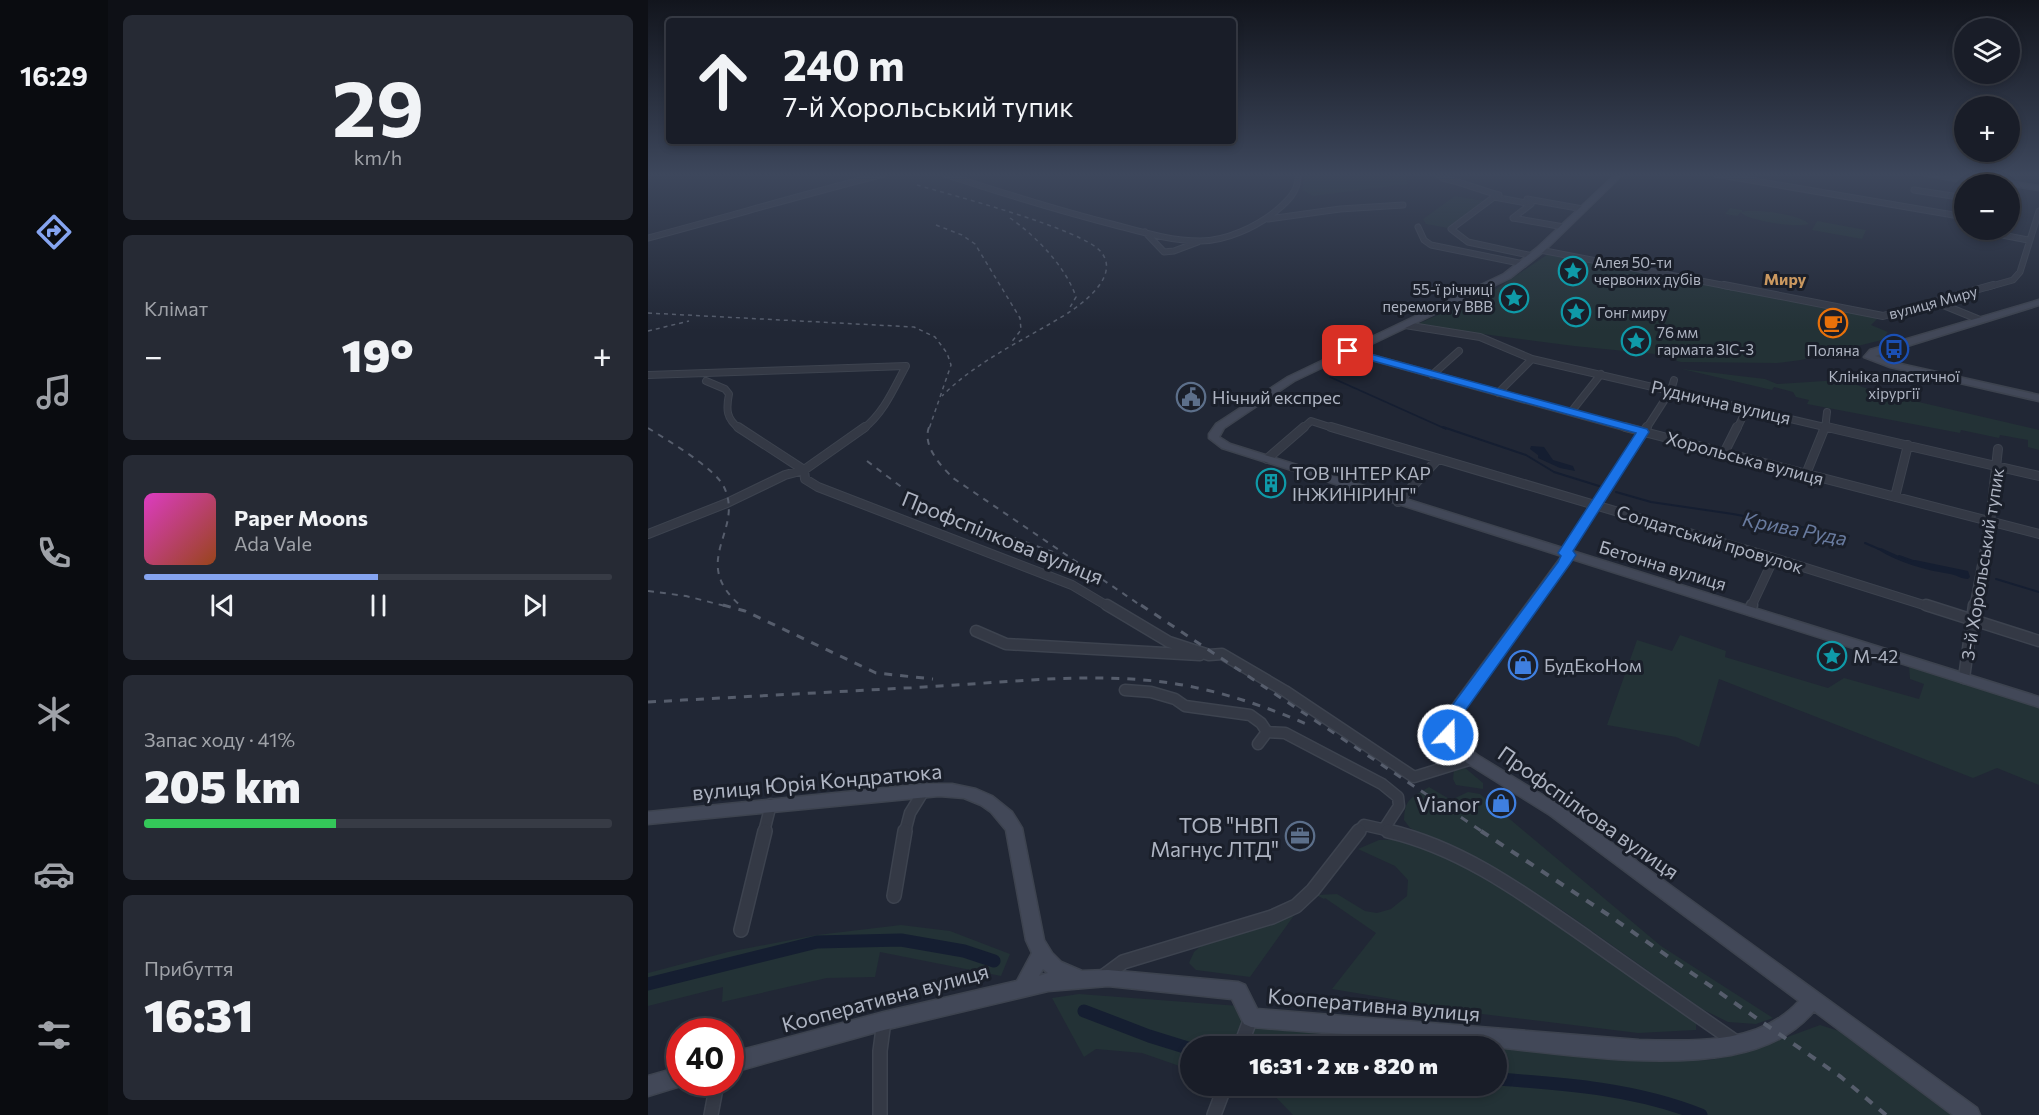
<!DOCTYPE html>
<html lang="uk">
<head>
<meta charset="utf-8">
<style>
	body { margin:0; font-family:Commissioner,sans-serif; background:#262a34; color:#f1f3f6; height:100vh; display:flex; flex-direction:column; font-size:22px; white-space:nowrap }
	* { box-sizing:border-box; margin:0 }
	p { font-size:20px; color:#9fa2a8 }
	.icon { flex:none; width:33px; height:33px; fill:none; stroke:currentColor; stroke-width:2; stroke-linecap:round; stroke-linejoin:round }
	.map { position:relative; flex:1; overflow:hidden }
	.side { display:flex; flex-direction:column; gap:15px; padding:15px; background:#0e1016; width:540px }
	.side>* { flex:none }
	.guide { position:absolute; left:18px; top:18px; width:570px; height:126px; border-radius:6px; box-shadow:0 3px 9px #0003,0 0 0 2px #373b45; background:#191d28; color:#f1f3f6; overflow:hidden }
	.fabs { position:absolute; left:1306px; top:18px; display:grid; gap:12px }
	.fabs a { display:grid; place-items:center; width:66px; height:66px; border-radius:50%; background:#191d28; box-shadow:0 3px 9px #0003,0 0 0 2px #373b45; font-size:30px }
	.speed { position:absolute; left:18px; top:1018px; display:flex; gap:12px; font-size:30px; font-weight:700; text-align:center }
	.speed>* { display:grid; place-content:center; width:78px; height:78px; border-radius:50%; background:#191d28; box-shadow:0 3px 9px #0003,0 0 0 2px #373b45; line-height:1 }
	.speed .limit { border:9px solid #d22; background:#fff; color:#111 }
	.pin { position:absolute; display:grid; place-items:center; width:51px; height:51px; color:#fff; margin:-26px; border-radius:12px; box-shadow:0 3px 9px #0006 }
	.me { position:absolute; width:66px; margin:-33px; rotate:21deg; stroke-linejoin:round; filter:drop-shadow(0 0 4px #0008) }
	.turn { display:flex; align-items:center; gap:21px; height:126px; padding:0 18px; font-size:27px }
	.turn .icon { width:78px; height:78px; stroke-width:2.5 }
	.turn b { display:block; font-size:42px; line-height:51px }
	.big { font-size:45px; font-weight:800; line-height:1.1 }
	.side .widget { flex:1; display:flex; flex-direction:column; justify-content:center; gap:9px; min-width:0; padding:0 21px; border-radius:9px; background:#262a34 }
	.side .dial { align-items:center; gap:0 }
	.dial b { font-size:78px; line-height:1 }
	.song { display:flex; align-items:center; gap:18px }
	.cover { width:72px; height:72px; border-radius:9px; background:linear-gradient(135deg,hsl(310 70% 55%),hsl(20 70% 35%)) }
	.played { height:6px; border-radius:3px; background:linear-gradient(90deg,#85a4f0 50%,#373b45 50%) }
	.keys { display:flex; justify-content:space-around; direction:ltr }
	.heat { display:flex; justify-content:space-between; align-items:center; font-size:33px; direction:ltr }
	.charge { height:9px; border-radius:4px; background:linear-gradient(90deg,#34c759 41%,#373b45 0) }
	.trip { position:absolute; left:532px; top:1036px; width:327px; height:60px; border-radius:30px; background:#191d28; box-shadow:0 3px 9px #0003,0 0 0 2px #373b45; font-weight:800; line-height:60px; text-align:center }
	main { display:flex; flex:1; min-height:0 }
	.dock { display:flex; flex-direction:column; width:108px; justify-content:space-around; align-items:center; background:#0a0c10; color:#9fa2a8 }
	.dock .icon { width:42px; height:42px }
	.dock .active { color:#85a4f0 }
	.dock b { font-size:27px; color:#f1f3f6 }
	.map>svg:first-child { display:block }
</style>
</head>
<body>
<main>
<nav class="dock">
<b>16:29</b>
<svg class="icon active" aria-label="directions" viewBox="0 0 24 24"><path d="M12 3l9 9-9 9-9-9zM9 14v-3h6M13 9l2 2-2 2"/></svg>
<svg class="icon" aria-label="music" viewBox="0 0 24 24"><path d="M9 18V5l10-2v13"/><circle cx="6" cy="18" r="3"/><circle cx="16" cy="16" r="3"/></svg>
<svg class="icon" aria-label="phone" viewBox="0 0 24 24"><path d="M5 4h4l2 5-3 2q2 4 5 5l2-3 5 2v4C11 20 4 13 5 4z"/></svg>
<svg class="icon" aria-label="climate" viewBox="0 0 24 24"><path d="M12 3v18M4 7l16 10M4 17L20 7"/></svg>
<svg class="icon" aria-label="car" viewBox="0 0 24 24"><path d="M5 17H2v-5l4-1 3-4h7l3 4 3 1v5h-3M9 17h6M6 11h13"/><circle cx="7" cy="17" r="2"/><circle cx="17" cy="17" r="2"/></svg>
<svg class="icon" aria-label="filters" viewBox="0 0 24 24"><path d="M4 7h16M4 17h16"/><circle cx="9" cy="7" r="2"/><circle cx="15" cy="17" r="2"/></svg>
</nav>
<section class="side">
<div class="widget dial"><b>29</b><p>km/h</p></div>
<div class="widget"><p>Клімат</p>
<div class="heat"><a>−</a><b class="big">19°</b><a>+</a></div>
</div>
<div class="widget">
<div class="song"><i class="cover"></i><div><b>Paper Moons</b><p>Ada Vale</p></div></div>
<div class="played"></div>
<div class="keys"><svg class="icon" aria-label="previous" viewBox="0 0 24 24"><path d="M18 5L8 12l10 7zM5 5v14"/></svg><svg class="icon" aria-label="pause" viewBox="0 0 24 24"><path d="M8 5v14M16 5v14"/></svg><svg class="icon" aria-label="next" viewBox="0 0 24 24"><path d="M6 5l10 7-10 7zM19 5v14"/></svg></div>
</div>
<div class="widget"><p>Запас ходу · 41%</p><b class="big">205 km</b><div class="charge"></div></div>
<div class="widget"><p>Прибуття</p><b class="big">16:31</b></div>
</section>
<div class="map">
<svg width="1391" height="1115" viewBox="0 0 1391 1115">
	<rect width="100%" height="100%" fill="#212735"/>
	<path fill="#233236" d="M657,174H756L760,184L665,196L654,190Z
		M807,196L836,201L800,228L778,224L775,219Z
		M1082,208L1094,210V212C1105,208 1155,215 1161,224C1150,228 1098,221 1093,212L1089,216L1077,214Z
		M1169,221L1218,230L1214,239L1164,230Z
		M900,254L1230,318L1223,325L1240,332L1234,340L1153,360L1129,363L1033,362L1029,361L1027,356L926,346L767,325L845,291Z
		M1034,369L1117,379L1129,384L1207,379L1206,384L1232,393L1391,430V450L1380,447V440L1352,435L1351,438L1313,430L1312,433L1159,404L1161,400L1148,397L1145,392L1126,387L1124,390Z
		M1032,635L1078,651L1077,657L1180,688L1196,678L1271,699L1276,684L1262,679L1261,665L1391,706V785L1349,768L1325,778L1071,679L1051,747L1028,737L959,725L989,640L1024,651Z
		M816,767L835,783V789L808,785L805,779L806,769Z
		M781,787L803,800L820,792L832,794L1013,946L1125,1018L1108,1024L1080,1022L1054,1009L917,912L857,874L762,828L756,820C757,798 763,798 781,787Z
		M753,839L791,852L856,887L1048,1021V1030L990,1033L834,1014L684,989L728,933L677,898L676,899L668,895L689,894L717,911L729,913L743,909L759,896L760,880L747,866L710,849L731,840Z
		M647,914L602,977L548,970L541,963L546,952L556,943Z
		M253,925L302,931L362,954L353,976L232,952L227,977L179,978L74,1002L75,987L0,1006V973L80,952L169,935Z
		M431,994L591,1006L894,1052L1002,1061L1062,1060L1093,1054L1172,1025L1191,1031L1303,1115H645L621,1090L603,1086H849V1047H543V1070L494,1053L448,1049L436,1057L404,998Z"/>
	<path fill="#151e31" d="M883,446L896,447L905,460L925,466L927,471L912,468L890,458V455L882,449Z
		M1233,548L1262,561L1267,560L1320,571L1322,577L1320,579C1313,579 1309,575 1302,574C1277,570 1251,563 1229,549Z"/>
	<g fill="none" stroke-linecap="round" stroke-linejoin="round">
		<path stroke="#151e31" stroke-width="1.5" d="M682,377L798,429"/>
		<path stroke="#151e31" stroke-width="2" d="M795,427L878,455L906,472L951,486
			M968,492L1003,502L1085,514L1201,536
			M1217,543L1231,549
			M1251,556L1265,561
			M1348,579L1391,592"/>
		<path stroke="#151e31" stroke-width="13" d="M0,984L169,942L253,940L316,951L346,961
			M436,1011L501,1036L543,1049
			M849,1079C919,1084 988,1089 1053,1115"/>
		<g stroke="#3d434f" stroke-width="7">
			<path id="street-far4" d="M296,174C354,193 412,211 471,226C497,233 525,241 552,241C578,241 608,227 628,211C640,201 651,191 650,174
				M791,174L794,178C814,182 831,190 851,195
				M1067,174L1317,217
				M1266,190L1317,198
				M879,199L935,209
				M865,218L883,204L846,197L803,229L820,242L885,256
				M865,218L916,227
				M620,219L692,209L755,205
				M770,227L776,240L783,245L876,264
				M1328,230L1380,240
				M497,232L516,252L526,251L550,242
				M0,238C79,217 157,194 236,174
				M892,250L1084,287
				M1340,287L1365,280L1372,272L1391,211"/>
		</g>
		<g stroke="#3d434f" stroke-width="8">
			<path id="street-far3" d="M1076,285L1235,316L1345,285
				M1288,302L1332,320
				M757,325L832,337L884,359L1185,429
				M700,351L982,429
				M0,375L258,366C246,388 236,413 215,429
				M784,375L811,351
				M58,381L77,389L81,394C78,409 78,419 92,429
				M850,393L884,359
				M923,412L953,374
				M654,429L663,421L688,429
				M998,429L1023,390L1026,380
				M1089,429L1099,408
				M1177,429L1179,412"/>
		</g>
		<g stroke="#3d434f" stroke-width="10">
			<path id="street-far2" d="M90,427L156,470L157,479L170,487L424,585L461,607
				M683,427L1126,558L1282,607
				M977,427L1391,534
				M1179,427L1391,476
				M1076,453L1089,427
				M619,459L656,427
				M1158,474L1177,427
				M1247,497L1260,445
				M750,502L790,459
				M0,534L79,503L137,475L156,470L217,427
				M917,553L999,427
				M1103,607L1126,558
				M1326,607L1342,522L1350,449"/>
		</g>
		<g stroke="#3d434f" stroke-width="13">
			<path id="street-far1" d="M459,605L521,642L561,655L574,654L637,691L766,777L824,759
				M1278,605L1391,641
				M1102,610L1104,605
				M328,631L358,644L552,655
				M1316,678L1326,605
				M477,690L503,692L527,699L537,706L602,715L613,723L619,732
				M610,744L619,732L637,733L734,784L750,797L751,806L736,829
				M116,832L123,804
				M257,832L262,813L275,792
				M710,832L716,825L747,832"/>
		</g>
		<g stroke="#3d434f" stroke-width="16">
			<path id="street" d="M740,831C815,848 879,896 941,939C990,974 1039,1008 1088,1042
				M246,896L257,831
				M93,930L117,831
				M456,976L475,962L624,917L648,906L665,890L711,831
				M592,1047L603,1018
				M63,1115L69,1083
				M232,1115V1051L236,1021
				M566,1115L577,1086"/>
		</g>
		<g stroke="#3d434f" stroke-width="3">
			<path id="secondary" d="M968,174H975L895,252L862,278L646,381L576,428L571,437L582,444L1391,697V707L924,559L811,717L806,729L809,738L829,755L914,807L1329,1108L1332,1115H1305L1166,1011C1145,1036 1115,1049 1083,1055C1010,1068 921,1055 848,1047C767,1038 685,1034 603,1027L596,1024L584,999L460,986L400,991L236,1030L82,1073V1053L236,1012L369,981L384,953L378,940L358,830L343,812L333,805L316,798L291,796L0,824V812L277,784H304L328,789L344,796L364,812L374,828L396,940L404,953L413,962L434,971L460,970L590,982L597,985L609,1009L991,1040C1045,1041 1112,1045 1151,1001L902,815L819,763L798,745L792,729L800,711L914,556L574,448L561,438V434L568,424L640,377L856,274L889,248ZM395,969L400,973L391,976Z
				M1271,174L1300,176L1297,174H1312L1391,186V190L1309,177L1311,179L1308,181Z
				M1391,300V305L1227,356L1248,363L1391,395V401L1242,367L1216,357L1222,350Z
				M32,1067V1083L39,1084L0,1096V1076Z"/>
		</g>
		<use href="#street-far4" stroke="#343945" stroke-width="5"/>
		<use href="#street-far3" stroke="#343945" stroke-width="6"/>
		<use href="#street-far2" stroke="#343945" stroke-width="8"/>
		<use href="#street-far1" stroke="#343945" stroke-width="10"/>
		<use href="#street" stroke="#343945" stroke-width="13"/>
		<use href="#secondary" fill="#424858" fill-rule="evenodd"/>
		<path stroke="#565d6c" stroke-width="1.5" stroke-dasharray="4 4" stroke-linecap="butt" d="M269,185C303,195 435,229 453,252C472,275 437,302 420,313C377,340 331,359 294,396
			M362,218C388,236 418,267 428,297L421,309
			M288,225L314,235L327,244L372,318L373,330L362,344
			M0,313L266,327L287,337L299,353L303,365L281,429
			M0,331L41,321"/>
		<path stroke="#565d6c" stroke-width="2" stroke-dasharray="6 6" stroke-linecap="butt" d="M281,427C274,446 293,466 305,478L495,607
			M0,428C19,440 67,468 76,487C97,531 40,561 93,606
			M219,461L280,507L405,552
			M0,591L38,596L81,607"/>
		<path stroke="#565d6c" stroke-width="3" stroke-dasharray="8 8" stroke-linecap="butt" d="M75,605L97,611L228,673L285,679
			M493,605L835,832
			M0,702C92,697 184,692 276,687C353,683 430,673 507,681C561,687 613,704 663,726"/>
		<path stroke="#565d6c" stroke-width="4" stroke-dasharray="9 9" stroke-linecap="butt" d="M833,831L959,914L1193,1077L1238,1115"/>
	</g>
	<linearGradient id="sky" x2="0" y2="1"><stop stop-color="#12151d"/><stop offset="0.53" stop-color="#3d475c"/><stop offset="1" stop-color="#3d475c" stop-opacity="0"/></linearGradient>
	<rect width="1391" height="330" fill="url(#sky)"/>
	<path fill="#1a73e8" stroke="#114b97" stroke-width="1.5" d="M696,349H704L999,429L1001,432L925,551L928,555L922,564L812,718L806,740L800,741L794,740L791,729L800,711L910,562L913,556L910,553L988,433L696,353Z"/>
	<defs>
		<g id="sight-ring" transform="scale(1.5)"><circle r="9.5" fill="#1a1f2a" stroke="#0f9aa8" stroke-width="1.5"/><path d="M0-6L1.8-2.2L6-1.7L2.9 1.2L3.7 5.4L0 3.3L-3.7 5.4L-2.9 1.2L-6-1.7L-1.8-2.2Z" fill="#0f9aa8"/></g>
		<g id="cafe-ring" transform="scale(1.5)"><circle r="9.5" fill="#1a1f2a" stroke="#e8710a" stroke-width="1.5"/><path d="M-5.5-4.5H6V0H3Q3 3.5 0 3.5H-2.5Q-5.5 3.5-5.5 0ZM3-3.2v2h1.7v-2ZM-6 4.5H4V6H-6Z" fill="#e8710a"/></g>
		<g id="bus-ring" transform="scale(1.5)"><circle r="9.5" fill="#1a1f2a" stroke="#1a4fb4" stroke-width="1.5"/><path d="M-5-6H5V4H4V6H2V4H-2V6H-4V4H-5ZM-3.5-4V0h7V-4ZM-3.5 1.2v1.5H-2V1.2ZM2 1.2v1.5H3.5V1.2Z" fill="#1a4fb4"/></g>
		<g id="civic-ring" transform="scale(1.5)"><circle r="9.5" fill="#1a1f2a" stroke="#5c6f8a" stroke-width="1.5"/><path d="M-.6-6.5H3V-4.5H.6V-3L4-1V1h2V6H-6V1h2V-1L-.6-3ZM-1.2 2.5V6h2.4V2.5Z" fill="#5c6f8a"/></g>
		<g id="building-ring" transform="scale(1.5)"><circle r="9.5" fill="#1a1f2a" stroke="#0f9aa8" stroke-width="1.5"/><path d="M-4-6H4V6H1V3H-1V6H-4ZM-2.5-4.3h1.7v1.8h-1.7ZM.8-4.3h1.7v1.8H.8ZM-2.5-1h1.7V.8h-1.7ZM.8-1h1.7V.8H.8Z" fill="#0f9aa8"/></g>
		<g id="shop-ring" transform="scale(1.5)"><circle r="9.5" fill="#1a1f2a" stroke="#3f7fe0" stroke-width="1.5"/><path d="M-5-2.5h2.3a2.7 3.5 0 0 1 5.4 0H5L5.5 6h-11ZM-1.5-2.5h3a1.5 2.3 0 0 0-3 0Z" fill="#3f7fe0"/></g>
		<g id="office-ring" transform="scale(1.5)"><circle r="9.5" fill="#1a1f2a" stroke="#5c6f8a" stroke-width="1.5"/><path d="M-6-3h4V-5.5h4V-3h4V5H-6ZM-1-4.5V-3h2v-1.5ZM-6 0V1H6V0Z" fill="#5c6f8a"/></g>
	</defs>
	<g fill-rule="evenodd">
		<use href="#sight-ring" x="925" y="271"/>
		<use href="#sight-ring" x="866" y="298"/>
		<use href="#sight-ring" x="928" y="312"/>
		<use href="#cafe-ring" x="1185" y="323"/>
		<use href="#sight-ring" x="988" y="341"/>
		<use href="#bus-ring" x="1246" y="349"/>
		<use href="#civic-ring" x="543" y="397"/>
		<use href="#building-ring" x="623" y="483"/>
		<use href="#sight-ring" x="1184" y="656"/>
		<use href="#shop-ring" x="875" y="665"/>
		<use href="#shop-ring" x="853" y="803"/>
		<use href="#office-ring" x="652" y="836"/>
	</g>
	<g text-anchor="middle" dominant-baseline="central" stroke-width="6" stroke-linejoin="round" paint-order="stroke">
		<g font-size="15" fill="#aeb4c2" stroke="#1a1f2a" text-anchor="start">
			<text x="946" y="262">Алея 50-ти<tspan x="946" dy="17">червоних дубів</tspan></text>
			<text x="845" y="289" text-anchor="end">55-ї річниці<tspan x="845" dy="17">перемоги у ВВВ</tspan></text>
			<text x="949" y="312">Гонг миру</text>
			<text x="1009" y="332">76 мм<tspan x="1009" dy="17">гармата ЗІС-3</tspan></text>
			<text x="1185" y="350" text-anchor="middle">Поляна</text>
			<text x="1246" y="376" text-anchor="middle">Клініка пластичної<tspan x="1246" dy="17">хірургії</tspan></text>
		</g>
		<g font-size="15" fill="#aeb4c2" stroke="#1a1f2a">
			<text transform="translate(1285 302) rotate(-15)">вулиця Миру</text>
		</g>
		<g font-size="16" font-weight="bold" fill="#cb9960" stroke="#1a1f2a">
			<text x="1137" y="278">Миру</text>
		</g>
		<g font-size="18" fill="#aeb4c2" stroke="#1a1f2a" text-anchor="start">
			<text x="564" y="397">Нічний експрес</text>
			<text x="644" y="473">ТОВ "ІНТЕР КАР<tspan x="644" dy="21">ІНЖИНІРИНГ"</tspan></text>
			<text x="1205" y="656">М-42</text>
			<text x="896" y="665">БудЕкоНом</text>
		</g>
		<g font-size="18" fill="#aeb4c2" stroke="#1a1f2a">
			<text transform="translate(1073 402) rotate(13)">Руднична вулиця</text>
			<text transform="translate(1097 458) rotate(15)">Хорольська вулиця</text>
			<text transform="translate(1062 539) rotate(17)">Солдатський провулок</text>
			<text transform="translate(1334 564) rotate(-81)">3-й Хорольський тупик</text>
			<text transform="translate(1015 565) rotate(17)">Бетонна вулиця</text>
		</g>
		<g font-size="20" font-style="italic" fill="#697b9f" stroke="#1a1f2a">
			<text transform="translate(1147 528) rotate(11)">Крива Руда</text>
		</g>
		<g font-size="21" fill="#aeb4c2" stroke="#1a1f2a">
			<text transform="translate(355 537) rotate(22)">Профспілкова вулиця</text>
			<text transform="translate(169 781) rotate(-5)">вулиця Юрія Кондратюка</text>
			<text transform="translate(941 812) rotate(35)">Профспілкова вулиця</text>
			<text transform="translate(237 997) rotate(-15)">Кооперативна вулиця</text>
			<text transform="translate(726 1004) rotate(5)">Кооперативна вулиця</text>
		</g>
		<g font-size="21" fill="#aeb4c2" stroke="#1a1f2a" text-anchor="end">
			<text x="832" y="803">Vianor</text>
			<text x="631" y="824">ТОВ "НВП<tspan x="631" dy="24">Магнус ЛТД"</tspan></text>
		</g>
	</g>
</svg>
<div class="fabs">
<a><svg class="icon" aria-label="layers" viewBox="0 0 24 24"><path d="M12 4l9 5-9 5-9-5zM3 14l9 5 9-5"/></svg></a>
<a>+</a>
<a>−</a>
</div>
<div class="speed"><div class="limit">40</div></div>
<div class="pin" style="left:700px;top:351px;background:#d93025"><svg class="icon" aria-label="arrive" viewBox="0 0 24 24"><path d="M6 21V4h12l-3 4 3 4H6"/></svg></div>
<svg class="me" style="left:800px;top:735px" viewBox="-20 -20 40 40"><circle r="17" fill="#1a73e8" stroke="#fff" stroke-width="3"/><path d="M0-11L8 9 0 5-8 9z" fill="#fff"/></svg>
<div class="trip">16:31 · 2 хв · 820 m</div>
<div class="guide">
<div class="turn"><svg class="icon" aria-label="ahead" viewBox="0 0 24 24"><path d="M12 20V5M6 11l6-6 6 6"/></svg><div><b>240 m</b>7-й Хорольський тупик</div></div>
</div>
</div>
</main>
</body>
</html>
